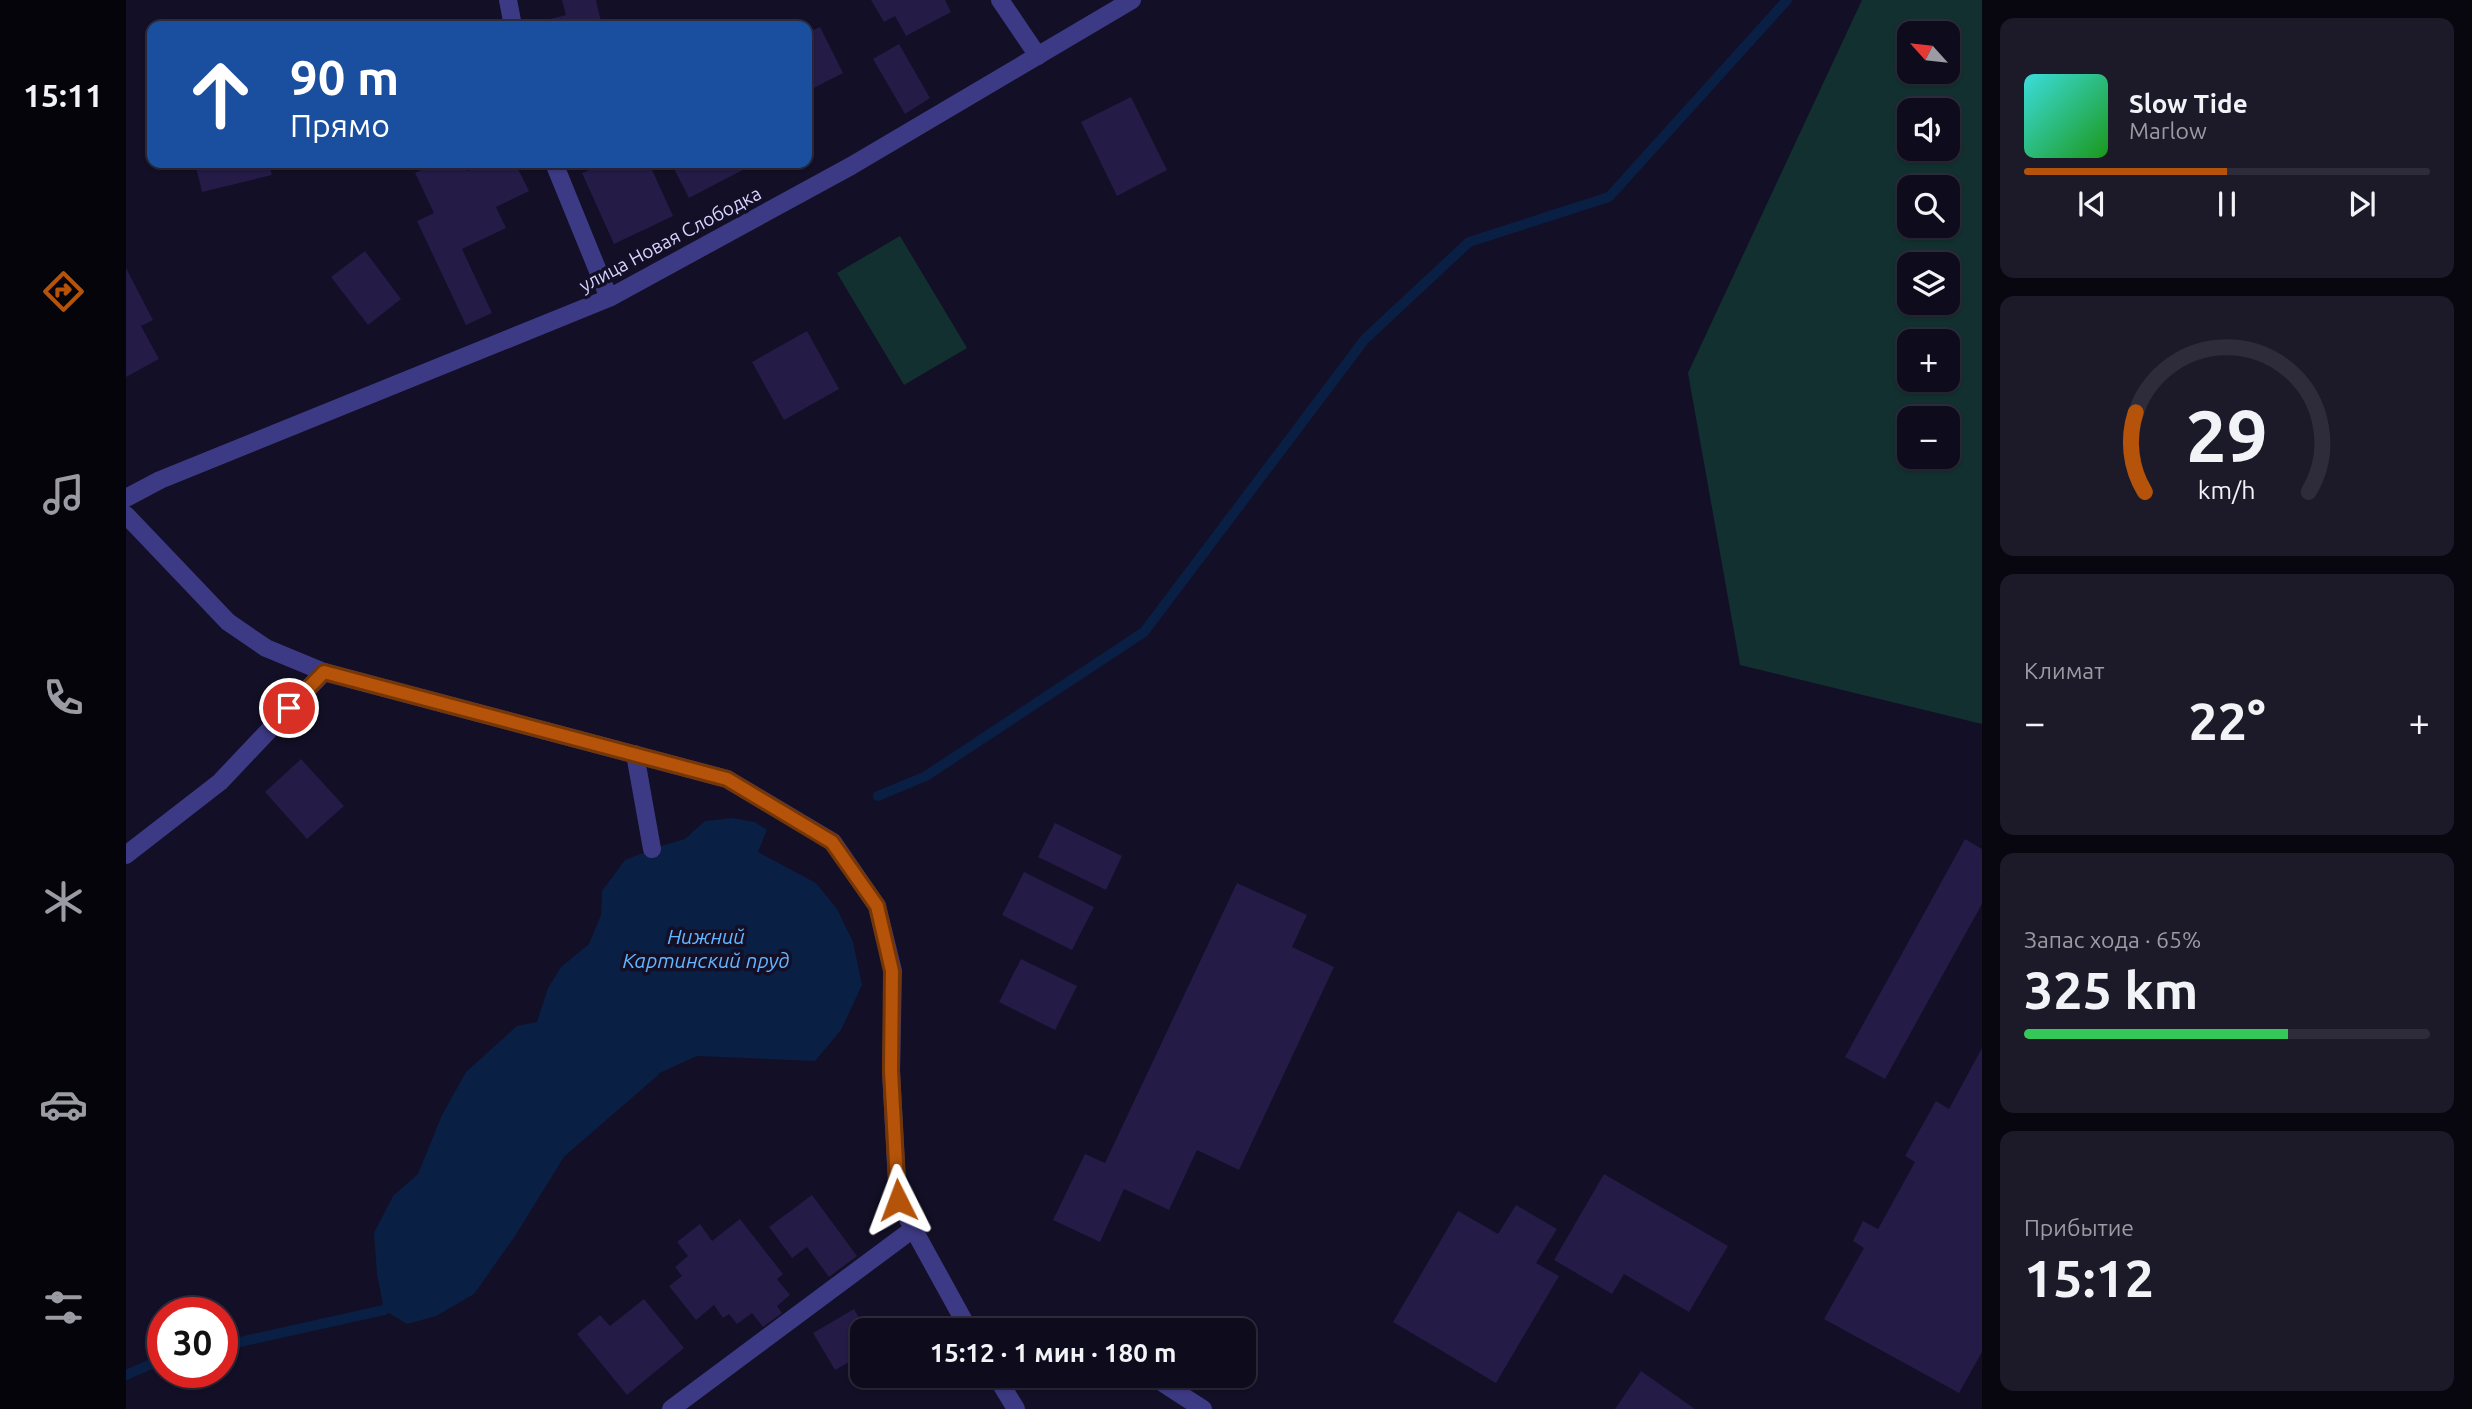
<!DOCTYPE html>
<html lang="ru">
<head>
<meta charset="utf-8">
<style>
	body { margin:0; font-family:Ubuntu,sans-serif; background:#1c1929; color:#f1f3f6; height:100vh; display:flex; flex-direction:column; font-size:26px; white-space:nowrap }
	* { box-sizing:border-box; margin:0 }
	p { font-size:23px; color:#9b9ba3 }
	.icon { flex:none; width:38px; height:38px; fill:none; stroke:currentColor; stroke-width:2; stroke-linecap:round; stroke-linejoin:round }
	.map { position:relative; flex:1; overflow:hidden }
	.side { display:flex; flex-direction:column; gap:18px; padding:18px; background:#08060f; width:490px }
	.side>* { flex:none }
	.banner { position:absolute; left:21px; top:21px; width:665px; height:147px; border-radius:14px; box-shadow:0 2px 5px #0004,0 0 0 2px #2e2b3b; background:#1a4fa0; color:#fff; overflow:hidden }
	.needle { width:46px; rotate:297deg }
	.tools { position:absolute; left:1771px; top:21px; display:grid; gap:14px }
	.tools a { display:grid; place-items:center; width:63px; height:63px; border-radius:14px; background:#0e0b1c; box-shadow:0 2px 5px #0004,0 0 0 2px #2e2b3b; font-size:35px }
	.speed { position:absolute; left:21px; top:1297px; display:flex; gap:14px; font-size:35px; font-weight:700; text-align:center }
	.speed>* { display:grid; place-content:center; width:91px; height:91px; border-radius:50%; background:#0e0b1c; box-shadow:0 2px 5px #0004,0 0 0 2px #2e2b3b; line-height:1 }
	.speed .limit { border:10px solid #d22; background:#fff; color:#111 }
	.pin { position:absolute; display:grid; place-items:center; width:60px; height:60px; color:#fff; margin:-30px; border:4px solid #fff; border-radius:50%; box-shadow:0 2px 7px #0007 }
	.me { position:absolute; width:77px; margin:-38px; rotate:357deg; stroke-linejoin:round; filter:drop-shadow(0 0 5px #0008) }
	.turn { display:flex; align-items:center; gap:24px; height:147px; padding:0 28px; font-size:32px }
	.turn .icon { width:91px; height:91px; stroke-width:2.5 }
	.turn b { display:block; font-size:49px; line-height:60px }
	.big { font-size:52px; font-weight:700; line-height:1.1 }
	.side .tile { flex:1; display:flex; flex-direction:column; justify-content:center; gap:10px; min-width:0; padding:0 24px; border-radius:14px; background:#1c1929 }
	.side .dial { align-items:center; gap:0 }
	.dial svg { height:182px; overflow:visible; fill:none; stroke:#2e2b3b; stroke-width:7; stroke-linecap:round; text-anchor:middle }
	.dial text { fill:#f1f3f6; stroke:none }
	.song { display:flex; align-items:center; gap:21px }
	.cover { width:84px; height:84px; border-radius:10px; background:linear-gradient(135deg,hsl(180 70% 55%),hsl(120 70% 35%)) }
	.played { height:7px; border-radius:4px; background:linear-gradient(90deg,#b45309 50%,#2e2b3b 50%) }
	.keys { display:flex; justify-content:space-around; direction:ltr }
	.heat { display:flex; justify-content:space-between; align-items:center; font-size:38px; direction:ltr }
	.charge { height:10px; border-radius:5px; background:linear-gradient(90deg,#34c759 65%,#2e2b3b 0) }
	.trip { position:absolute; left:724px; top:1318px; width:406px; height:70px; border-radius:14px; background:#0e0b1c; box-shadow:0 2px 5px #0004,0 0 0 2px #2e2b3b; font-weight:700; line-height:70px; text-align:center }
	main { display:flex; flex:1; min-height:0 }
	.menu { display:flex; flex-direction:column; width:126px; justify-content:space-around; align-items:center; background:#06040b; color:#9b9ba3 }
	.menu .icon { width:49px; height:49px }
	.menu .current { color:#b45309 }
	.menu b { font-size:32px; color:#f1f3f6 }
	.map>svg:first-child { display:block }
</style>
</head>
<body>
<main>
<nav class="menu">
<b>15:11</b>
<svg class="icon current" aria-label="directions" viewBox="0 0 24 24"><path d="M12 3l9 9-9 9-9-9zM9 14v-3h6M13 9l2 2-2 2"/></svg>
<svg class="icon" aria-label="music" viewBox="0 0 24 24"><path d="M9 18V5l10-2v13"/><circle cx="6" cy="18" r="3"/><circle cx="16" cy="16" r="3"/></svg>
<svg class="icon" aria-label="phone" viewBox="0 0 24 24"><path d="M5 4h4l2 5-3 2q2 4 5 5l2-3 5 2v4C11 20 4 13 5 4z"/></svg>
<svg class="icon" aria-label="climate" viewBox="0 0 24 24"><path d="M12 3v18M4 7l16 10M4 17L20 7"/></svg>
<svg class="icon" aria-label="car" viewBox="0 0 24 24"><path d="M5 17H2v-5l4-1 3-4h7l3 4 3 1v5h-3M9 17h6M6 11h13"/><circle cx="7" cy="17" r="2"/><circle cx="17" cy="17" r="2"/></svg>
<svg class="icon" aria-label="filters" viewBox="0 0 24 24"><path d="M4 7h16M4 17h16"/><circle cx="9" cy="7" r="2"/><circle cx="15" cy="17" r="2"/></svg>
</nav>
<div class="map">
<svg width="1856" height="1409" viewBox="0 0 1856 1409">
	<rect width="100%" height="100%" fill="#130f26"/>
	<path fill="#12302f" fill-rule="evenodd" d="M1736,0H1856V724L1614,665L1562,373ZM1783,33H1822V72H1783ZM1783,110H1822V149H1783ZM1783,187H1822V226H1783ZM1783,264H1822V303H1783ZM1783,341H1822V380H1783ZM1783,418H1822V457H1783Z
		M774,236L841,348L778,385L711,273Z"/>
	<path fill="#0a1f44" d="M606,818L629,822L641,830L632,852L690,883L711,909L727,942L736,985L715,1030L689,1061L571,1056L505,1086L449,1139L389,1236L348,1294L310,1316L281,1324L258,1310L251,1274L248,1233L267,1196L292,1174L316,1115L340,1072L391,1026L411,1022L422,988L435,967L463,944L475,915L476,891L499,860L535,846L559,839L579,821Z"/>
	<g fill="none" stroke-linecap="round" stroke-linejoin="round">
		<path stroke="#0a1f44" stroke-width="10" d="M752,796L800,776L1018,632L1239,339L1343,242L1483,197L1661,0
			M437,1151L528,1072
			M96,1346L258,1310L268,1301
			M0,1375L37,1359"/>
	</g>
	<path fill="#241b47" d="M436,0H470L476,26H410L409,23L440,15Z
		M745,0H819L825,12L780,36L769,16L758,22Z
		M694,27L717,73L682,91L681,33Z
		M773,44L804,98L779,114L747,59Z
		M1005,97L1041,170L991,196L955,122Z
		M69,163H143L146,175L76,192Z
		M310,163H337L341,171L358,163H389L403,191L370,207L380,228L336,249L366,313L340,325L291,221L308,213L289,173Z
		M479,163H523L547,216L488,244L456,173Z
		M545,163H630L563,198Z
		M239,251L275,299L242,325L205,277Z
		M0,268L27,320L15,326L33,359L0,377Z
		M681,331L713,389L658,420L626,362Z
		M175,759L218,806L181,839L139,792Z
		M929,823L996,856L980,890L912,857Z
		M1839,839L1856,849V904L1759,1079L1719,1057Z
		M898,872L968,907L946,950L876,915Z
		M1111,883L1181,915L1166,947L1208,967L1113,1170L1071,1150L1043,1210L998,1189L974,1242L927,1220L959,1154L979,1163Z
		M895,959L951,986L929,1030L873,1002Z
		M1856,1048V1352L1833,1393L1698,1319L1738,1248L1727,1241L1737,1221L1752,1229L1789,1162L1779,1156L1810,1101L1823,1109Z
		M1478,1174L1602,1246L1563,1312L1498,1274L1486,1294L1428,1260Z
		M686,1195L731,1256L703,1277L681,1247L666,1258L643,1227Z
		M1390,1205L1431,1229L1410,1263L1433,1276L1370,1383L1267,1322L1332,1211L1372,1234Z
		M614,1219L657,1274L651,1279L664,1295L651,1306L656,1313L637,1327L626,1313L611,1324L603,1314L597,1318L588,1305L570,1320L543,1286L556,1276L549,1267L562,1256L551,1242L574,1224L586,1241Z
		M518,1299L558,1348L501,1395L451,1334L474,1315L484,1326Z
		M728,1309L740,1330H737V1354L709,1370L687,1333Z
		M1515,1371L1569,1409H1489Z"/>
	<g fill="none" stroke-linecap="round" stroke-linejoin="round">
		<path stroke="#3d3a85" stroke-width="18" d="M874,0L912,56
			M509,754L526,849
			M0,855L94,782L198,672
			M1026,1376L1077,1409
			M545,1409L787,1229"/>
		<path stroke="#3d3a85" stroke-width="18" d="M382,0L387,26
			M428,163L483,298
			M0,498L34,480L483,298L725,166L1006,0
			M0,515L102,622L140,648L198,672L601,779L707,842L751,906L767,971L765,1071L772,1201L843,1330
			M870,1376L890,1409"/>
	</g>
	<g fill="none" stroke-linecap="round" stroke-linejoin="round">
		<g stroke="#753606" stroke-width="18">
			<path id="route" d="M163,708L198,672L601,779L706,842L751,906L766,971L765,1071L772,1200"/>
		</g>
		<use href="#route" stroke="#b45309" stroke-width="12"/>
	</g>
	<g text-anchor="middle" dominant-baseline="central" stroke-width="7" stroke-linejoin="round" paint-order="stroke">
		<g font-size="19" fill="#d9d4ff" stroke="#130f26">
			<text transform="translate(544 239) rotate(-28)">улица Новая Слободка</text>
		</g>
		<g font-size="21" font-style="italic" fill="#62b6ff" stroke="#130f26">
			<text x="580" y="936">Нижний<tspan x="580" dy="24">Картинский пруд</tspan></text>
		</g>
	</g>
</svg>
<div class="tools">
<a><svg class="needle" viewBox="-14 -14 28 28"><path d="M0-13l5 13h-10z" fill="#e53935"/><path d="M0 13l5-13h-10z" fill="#9b9ba3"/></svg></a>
<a><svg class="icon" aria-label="sound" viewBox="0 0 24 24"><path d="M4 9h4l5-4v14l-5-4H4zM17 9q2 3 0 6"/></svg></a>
<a><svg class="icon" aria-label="search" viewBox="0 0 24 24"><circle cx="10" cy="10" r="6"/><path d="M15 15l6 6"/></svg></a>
<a><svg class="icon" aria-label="layers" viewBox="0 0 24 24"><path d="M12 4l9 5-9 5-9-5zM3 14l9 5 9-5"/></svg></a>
<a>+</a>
<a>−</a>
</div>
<div class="speed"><div class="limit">30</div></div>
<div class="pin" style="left:163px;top:708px;background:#d93025"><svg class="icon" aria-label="arrive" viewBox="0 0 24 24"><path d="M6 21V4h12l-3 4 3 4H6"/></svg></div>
<svg class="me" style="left:772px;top:1200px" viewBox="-20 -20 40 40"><path d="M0-17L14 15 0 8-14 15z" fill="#b45309" stroke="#fff" stroke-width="4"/></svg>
<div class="trip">15:12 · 1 мин · 180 m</div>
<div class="banner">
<div class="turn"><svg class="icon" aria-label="ahead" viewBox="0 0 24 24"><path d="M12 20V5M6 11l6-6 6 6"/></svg><div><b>90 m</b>Прямо</div></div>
</div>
</div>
<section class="side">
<div class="tile">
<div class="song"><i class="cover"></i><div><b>Slow Tide</b><p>Marlow</p></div></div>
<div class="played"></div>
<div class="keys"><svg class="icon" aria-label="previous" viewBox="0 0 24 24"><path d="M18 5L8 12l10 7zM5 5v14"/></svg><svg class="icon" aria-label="pause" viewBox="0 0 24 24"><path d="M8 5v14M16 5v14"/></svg><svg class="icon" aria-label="next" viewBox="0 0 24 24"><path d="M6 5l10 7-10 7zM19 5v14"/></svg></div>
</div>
<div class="tile dial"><svg viewBox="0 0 100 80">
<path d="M14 69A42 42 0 1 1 86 69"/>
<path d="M14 69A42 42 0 0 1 10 34" stroke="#b45309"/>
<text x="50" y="56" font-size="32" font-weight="700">29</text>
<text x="50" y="72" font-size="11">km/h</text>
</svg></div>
<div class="tile"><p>Климат</p>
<div class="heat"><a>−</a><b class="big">22°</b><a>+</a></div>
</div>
<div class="tile"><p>Запас хода · 65%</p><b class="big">325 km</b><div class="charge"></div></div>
<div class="tile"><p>Прибытие</p><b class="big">15:12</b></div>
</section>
</main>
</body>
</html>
